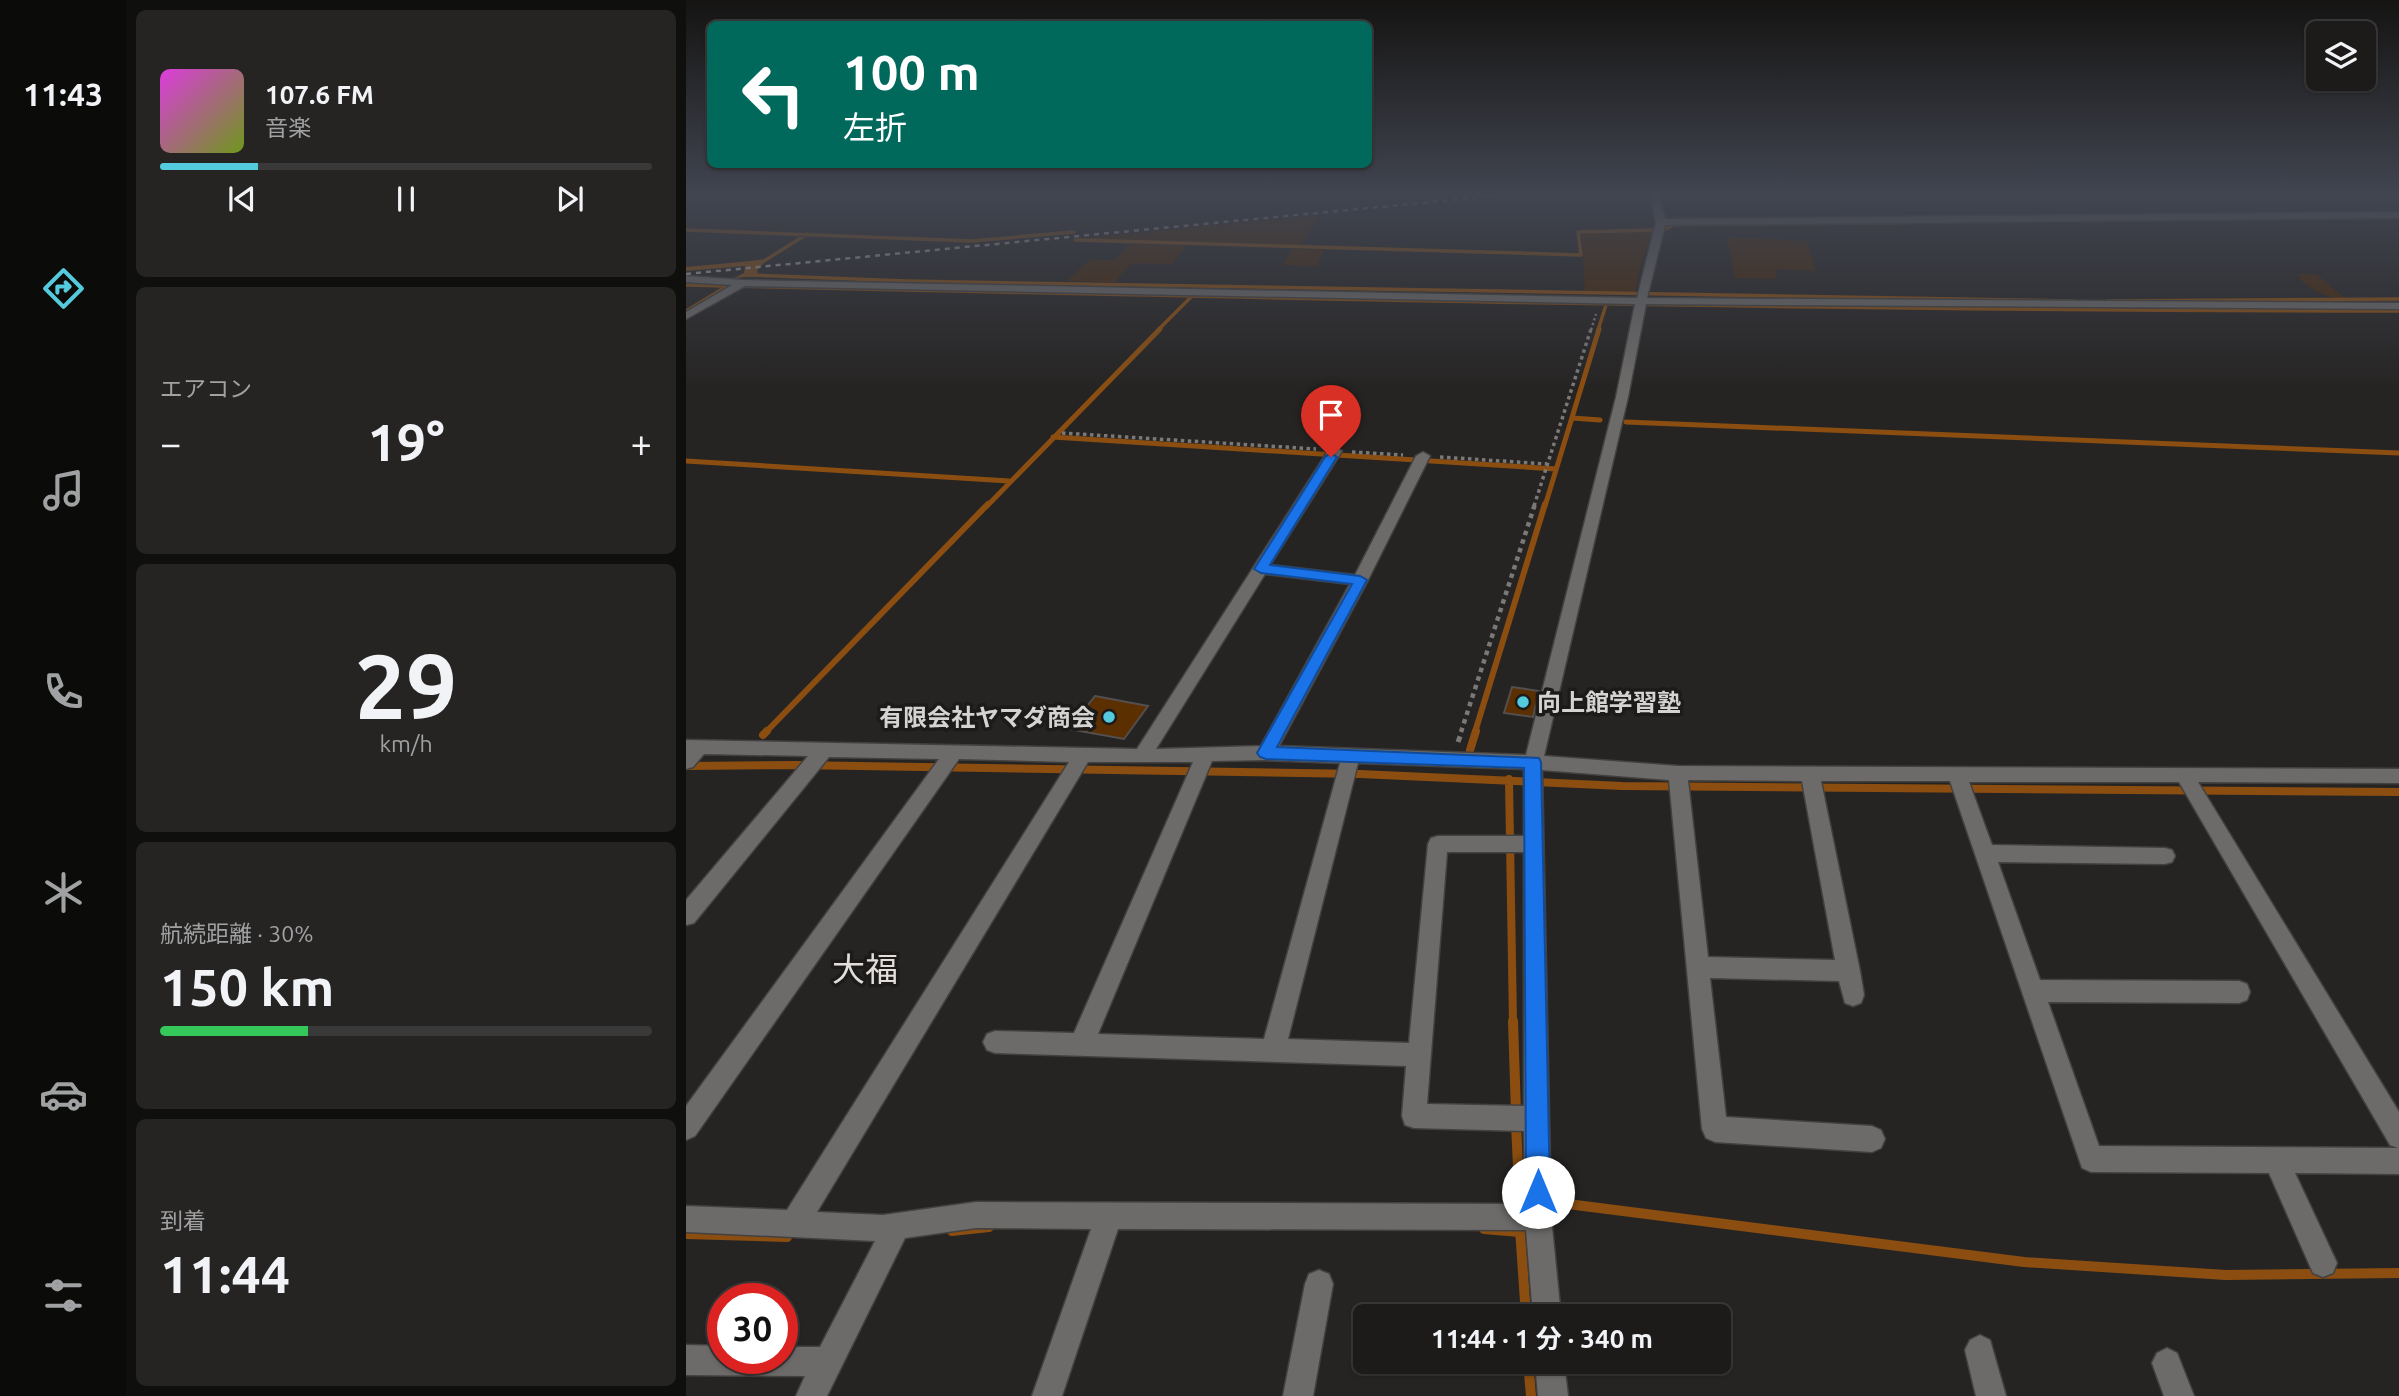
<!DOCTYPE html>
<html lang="ja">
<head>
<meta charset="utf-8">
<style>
	body { margin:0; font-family:Ubuntu,"Noto Sans JP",sans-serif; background:#252423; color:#f1f3f6; height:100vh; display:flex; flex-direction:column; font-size:26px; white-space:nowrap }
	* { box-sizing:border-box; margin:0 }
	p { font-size:23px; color:#a0a1a2 }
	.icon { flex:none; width:38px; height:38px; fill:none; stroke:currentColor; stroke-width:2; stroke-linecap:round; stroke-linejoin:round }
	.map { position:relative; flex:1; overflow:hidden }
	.drawer { display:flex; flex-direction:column; gap:10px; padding:10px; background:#0f0f0e; width:560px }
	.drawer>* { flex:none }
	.guide { position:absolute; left:21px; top:21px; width:665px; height:147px; border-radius:10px; box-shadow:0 2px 5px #0004,0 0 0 2px #3a3939; background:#00695c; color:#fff; overflow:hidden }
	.tools { position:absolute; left:1620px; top:21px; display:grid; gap:14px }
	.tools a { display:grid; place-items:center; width:70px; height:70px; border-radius:10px; background:#1c1b1a; box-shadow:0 2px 5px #0004,0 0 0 2px #3a3939; font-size:35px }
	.speed { position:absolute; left:21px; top:1283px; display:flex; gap:14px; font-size:35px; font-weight:700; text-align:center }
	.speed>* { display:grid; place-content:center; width:91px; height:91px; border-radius:50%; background:#1c1b1a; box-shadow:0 2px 5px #0004,0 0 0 2px #3a3939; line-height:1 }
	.speed .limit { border:10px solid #d22; background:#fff; color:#111 }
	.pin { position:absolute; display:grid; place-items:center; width:60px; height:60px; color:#fff; margin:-72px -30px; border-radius:50% 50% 50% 0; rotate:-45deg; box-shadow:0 0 7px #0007 }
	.pin .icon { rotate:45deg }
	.me { position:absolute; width:77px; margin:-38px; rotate:0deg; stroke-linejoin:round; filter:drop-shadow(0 0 5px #0008) }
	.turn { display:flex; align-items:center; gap:24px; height:147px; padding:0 21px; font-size:32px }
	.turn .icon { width:91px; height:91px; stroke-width:2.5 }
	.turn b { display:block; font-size:49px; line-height:60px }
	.big { font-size:52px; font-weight:700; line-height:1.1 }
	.drawer .widget { flex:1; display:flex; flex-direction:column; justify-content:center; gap:10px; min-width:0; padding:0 24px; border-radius:10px; background:#252423 }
	.drawer .dial { align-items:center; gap:0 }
	.dial b { font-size:91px; line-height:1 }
	.song { display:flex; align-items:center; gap:21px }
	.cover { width:84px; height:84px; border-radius:10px; background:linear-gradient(135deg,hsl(300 70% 55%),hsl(80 70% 35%)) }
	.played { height:7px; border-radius:4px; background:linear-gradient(90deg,#54cadd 20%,#3a3939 20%) }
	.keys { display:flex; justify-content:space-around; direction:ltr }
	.heat { display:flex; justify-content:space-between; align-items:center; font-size:38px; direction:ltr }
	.charge { height:10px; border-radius:5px; background:linear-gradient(90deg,#34c759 30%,#3a3939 0) }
	.trip { position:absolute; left:667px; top:1304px; width:378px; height:70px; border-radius:10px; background:#1c1b1a; box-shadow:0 2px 5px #0004,0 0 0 2px #3a3939; font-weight:700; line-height:70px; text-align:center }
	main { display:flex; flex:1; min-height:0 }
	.tabs { display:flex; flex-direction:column; width:126px; justify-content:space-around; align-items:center; background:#0b0b0a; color:#a0a1a2 }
	.tabs .icon { width:49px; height:49px }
	.tabs .active { color:#54cadd }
	.tabs b { font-size:32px; color:#f1f3f6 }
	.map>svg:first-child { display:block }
</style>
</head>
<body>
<main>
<nav class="tabs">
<b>11:43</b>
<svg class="icon active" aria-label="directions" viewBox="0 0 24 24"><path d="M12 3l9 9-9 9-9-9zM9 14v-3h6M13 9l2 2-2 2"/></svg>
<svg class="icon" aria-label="music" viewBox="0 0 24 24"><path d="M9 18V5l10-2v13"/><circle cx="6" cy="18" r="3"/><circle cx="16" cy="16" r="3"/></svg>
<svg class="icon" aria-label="phone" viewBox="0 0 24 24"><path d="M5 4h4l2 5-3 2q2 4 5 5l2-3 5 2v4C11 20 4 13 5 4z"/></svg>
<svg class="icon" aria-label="climate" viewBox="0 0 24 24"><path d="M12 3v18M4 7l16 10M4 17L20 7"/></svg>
<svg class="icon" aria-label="car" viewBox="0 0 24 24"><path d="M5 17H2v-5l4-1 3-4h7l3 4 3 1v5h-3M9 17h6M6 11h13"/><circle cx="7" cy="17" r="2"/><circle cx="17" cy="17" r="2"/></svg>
<svg class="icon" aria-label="filters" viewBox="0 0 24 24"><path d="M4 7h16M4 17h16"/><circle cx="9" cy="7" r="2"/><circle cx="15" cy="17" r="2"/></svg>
</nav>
<section class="drawer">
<div class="widget">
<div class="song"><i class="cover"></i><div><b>107.6 FM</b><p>音楽</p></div></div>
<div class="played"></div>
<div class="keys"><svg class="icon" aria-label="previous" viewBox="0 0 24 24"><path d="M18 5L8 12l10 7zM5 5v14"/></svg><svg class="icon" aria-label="pause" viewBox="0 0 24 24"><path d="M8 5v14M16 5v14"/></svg><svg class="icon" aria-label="next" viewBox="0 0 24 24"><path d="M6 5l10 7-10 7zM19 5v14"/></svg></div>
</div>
<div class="widget"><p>エアコン</p>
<div class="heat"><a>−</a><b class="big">19°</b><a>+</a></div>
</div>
<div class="widget dial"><b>29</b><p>km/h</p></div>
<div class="widget"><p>航続距離 · 30%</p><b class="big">150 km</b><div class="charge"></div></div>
<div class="widget"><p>到着</p><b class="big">11:44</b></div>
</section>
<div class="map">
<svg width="1713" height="1396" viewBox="0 0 1713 1396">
	<rect width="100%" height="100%" fill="#262423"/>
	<path fill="#462607" d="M635,215L615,245L393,239Z
		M966,231L954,267L949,293L899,292L895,233Z
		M1041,237L1121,241L1130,271L1089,269L1090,279L1049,278Z
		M443,244L500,246L486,264L445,263L429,282L381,281L404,260H429Z
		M606,249L638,250L631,266L597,265Z
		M1611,274H1630L1659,298C1639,298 1628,291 1612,278H1616Z"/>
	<path fill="#8b4e10" d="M75,260L79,262L71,270L72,276L48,278L58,273L59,266L0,271V267Z"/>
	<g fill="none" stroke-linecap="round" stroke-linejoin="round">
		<path stroke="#8b4e10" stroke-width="3.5" d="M837,195L903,193
			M980,229L988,225L1276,222
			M0,230L286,241L388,232
			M389,240L895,255L892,232L967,230
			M70,262L78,261L121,234
			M63,275L220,281L1388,301
			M0,285C571,298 1142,311 1713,311
			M1421,301L1713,299
			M0,311L38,288
			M472,330L506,296
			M912,330L920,305"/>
		<path stroke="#8b4e10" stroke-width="5" d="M886,418L914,420
			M940,422L1713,453
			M367,437L870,469
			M0,461L323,481
			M301,506L474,329
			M859,506L913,329"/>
		<path stroke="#8b4e10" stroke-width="6" d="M80,732L302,504
			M789,732L859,504"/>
		<path stroke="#8b4e10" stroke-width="8" d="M77,735L81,731
			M784,750L790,731
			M0,766L109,765L674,774L936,786L1713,792
			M823,779L827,1023"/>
		<path stroke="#8b4e10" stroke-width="10" d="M827,1021L830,1113
			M830,1124L834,1210
			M874,1203L1338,1262L1540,1275L1713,1273
			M798,1229L834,1232
			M834,1229L840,1316
			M266,1231L303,1227
			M0,1234L101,1237
			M842,1362L845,1396"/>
	</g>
	<path fill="#5c2f00" stroke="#524f4e" stroke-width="2" d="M826,687L853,691L847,717L818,713Z
		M409,696L462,706L438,739L383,729Z"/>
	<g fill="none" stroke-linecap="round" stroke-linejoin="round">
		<g stroke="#42413f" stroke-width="3">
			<path id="minor" d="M964,193H972L979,219L1713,212V218L979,225L961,298L1713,303V309L960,304L942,397L858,756L992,766L1713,769V783L1512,782L1713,1112V1174L1609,1173L1651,1263L1647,1273L1637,1277L1627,1273L1583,1173L1405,1172L1396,1168L1264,781H1135L1174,971L1178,995L1175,1003L1167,1006L1159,1003L1153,981L1024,978L1040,1117L1186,1126L1195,1130L1199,1139L1195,1148L1186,1152L1029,1142L1020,1138L1016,1129L983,780L856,770L865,1217L875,1316H847L840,1230L432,1229L376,1396H346L405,1229L290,1228L219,1238L141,1396H110L119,1376L0,1375V1345L37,1346V1358H96V1347H134L189,1241L0,1232V1206L101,1210L383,762L273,759L9,1136L0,1140V1106L253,759L143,757L8,923L0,925V900L122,756L18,754L7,767L0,769V740L451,749L642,451L649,447L656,451L584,565L669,575L730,456L737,452L744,456L682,580L593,746L840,755L930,397L949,304L59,286L0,319V312L46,285L0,282V276L57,280L951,298L970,222ZM579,574L664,584L575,746L470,749ZM580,760L654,763L578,1039L412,1034L526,761ZM402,762H507L388,1033L309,1031L301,1034L297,1042L301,1050L309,1053L720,1066L716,1116L719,1125L728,1128L838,1131L839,1204L290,1202L197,1215L131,1212ZM672,763L838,769V836H752L745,838L742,844L723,1043L602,1039ZM1002,780L1116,781L1149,960L1022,957ZM1283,782H1493L1704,1145L1712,1148L1413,1146L1362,1002L1553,1003L1561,1000L1564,992L1561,984L1553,981L1354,980L1312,862L1479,864L1486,862L1489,856L1486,850L1479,848L1306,845ZM761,852H838V1106L741,1104Z
				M633,1270L643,1274L647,1284L627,1396H597L619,1284L623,1274Z
				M1294,1335L1304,1340L1320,1396H1290L1279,1350L1284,1340Z
				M1481,1348L1491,1353L1508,1396H1478L1466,1363L1471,1353Z
				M849,1362H878L882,1396H852Z"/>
		</g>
		<path stroke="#7b7978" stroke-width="2.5" stroke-dasharray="2.5 2.5" stroke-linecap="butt" d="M905,330L910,314"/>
		<path stroke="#7b7978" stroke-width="3.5" stroke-dasharray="3.5 3.5" stroke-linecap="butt" d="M376,433L630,449
			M666,452L717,455
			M754,457L861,464
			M848,506L905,329"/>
		<path stroke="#7b7978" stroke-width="4.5" stroke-dasharray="4.5 4.5" stroke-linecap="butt" d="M775,732L849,504"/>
		<path stroke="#7b7978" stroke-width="5" stroke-dasharray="6 6" stroke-linecap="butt" d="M772,742L776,731"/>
		<use href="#minor" fill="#6d6b69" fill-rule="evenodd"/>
		<path stroke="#acaaa9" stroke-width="2.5" stroke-dasharray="5 5" stroke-linecap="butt" d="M0,274L838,193"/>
	</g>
	<linearGradient id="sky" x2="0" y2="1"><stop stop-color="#151413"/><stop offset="0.5" stop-color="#414550"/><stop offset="1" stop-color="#414550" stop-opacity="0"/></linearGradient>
	<rect width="1713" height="388" fill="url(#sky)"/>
	<path fill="#1a73e8" stroke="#114b97" stroke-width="2" d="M645,453L651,457L584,565L674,576L681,580L591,747L853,758L855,762L864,1192L861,1201L852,1204L844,1201L840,1192L838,768L580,759L574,757L571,753L666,584L575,573L568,569L639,457Z"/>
	<g fill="#54cadd" stroke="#1d1b19" stroke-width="2.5">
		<circle cx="837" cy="702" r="7"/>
		<circle cx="423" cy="717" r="7"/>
	</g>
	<g text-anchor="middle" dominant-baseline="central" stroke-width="7" stroke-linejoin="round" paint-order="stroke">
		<g font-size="24" font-weight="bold" fill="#d5d3d2" stroke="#1d1b19" text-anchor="start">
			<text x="851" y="702">向上館学習塾</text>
			<text x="409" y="717" text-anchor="end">有限会社ヤマダ商会</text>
		</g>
		<g font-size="33" fill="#e1dedc" stroke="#1d1b19">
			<text x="179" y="968">大福</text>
		</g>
	</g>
</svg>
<div class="tools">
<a><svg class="icon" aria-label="layers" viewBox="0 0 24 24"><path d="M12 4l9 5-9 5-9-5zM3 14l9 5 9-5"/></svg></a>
</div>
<div class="speed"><div class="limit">30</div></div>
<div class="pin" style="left:645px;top:457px;background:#d93025"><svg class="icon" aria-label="arrive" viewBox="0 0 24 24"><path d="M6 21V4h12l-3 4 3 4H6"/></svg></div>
<svg class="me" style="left:852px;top:1192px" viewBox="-20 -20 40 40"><circle r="19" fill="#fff"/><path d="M0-13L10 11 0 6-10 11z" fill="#1a73e8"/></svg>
<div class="trip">11:44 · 1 分 · 340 m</div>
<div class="guide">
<div class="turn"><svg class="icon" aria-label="left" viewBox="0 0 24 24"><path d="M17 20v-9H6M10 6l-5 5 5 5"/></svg><div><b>100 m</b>左折</div></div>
</div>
</div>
</main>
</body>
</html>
